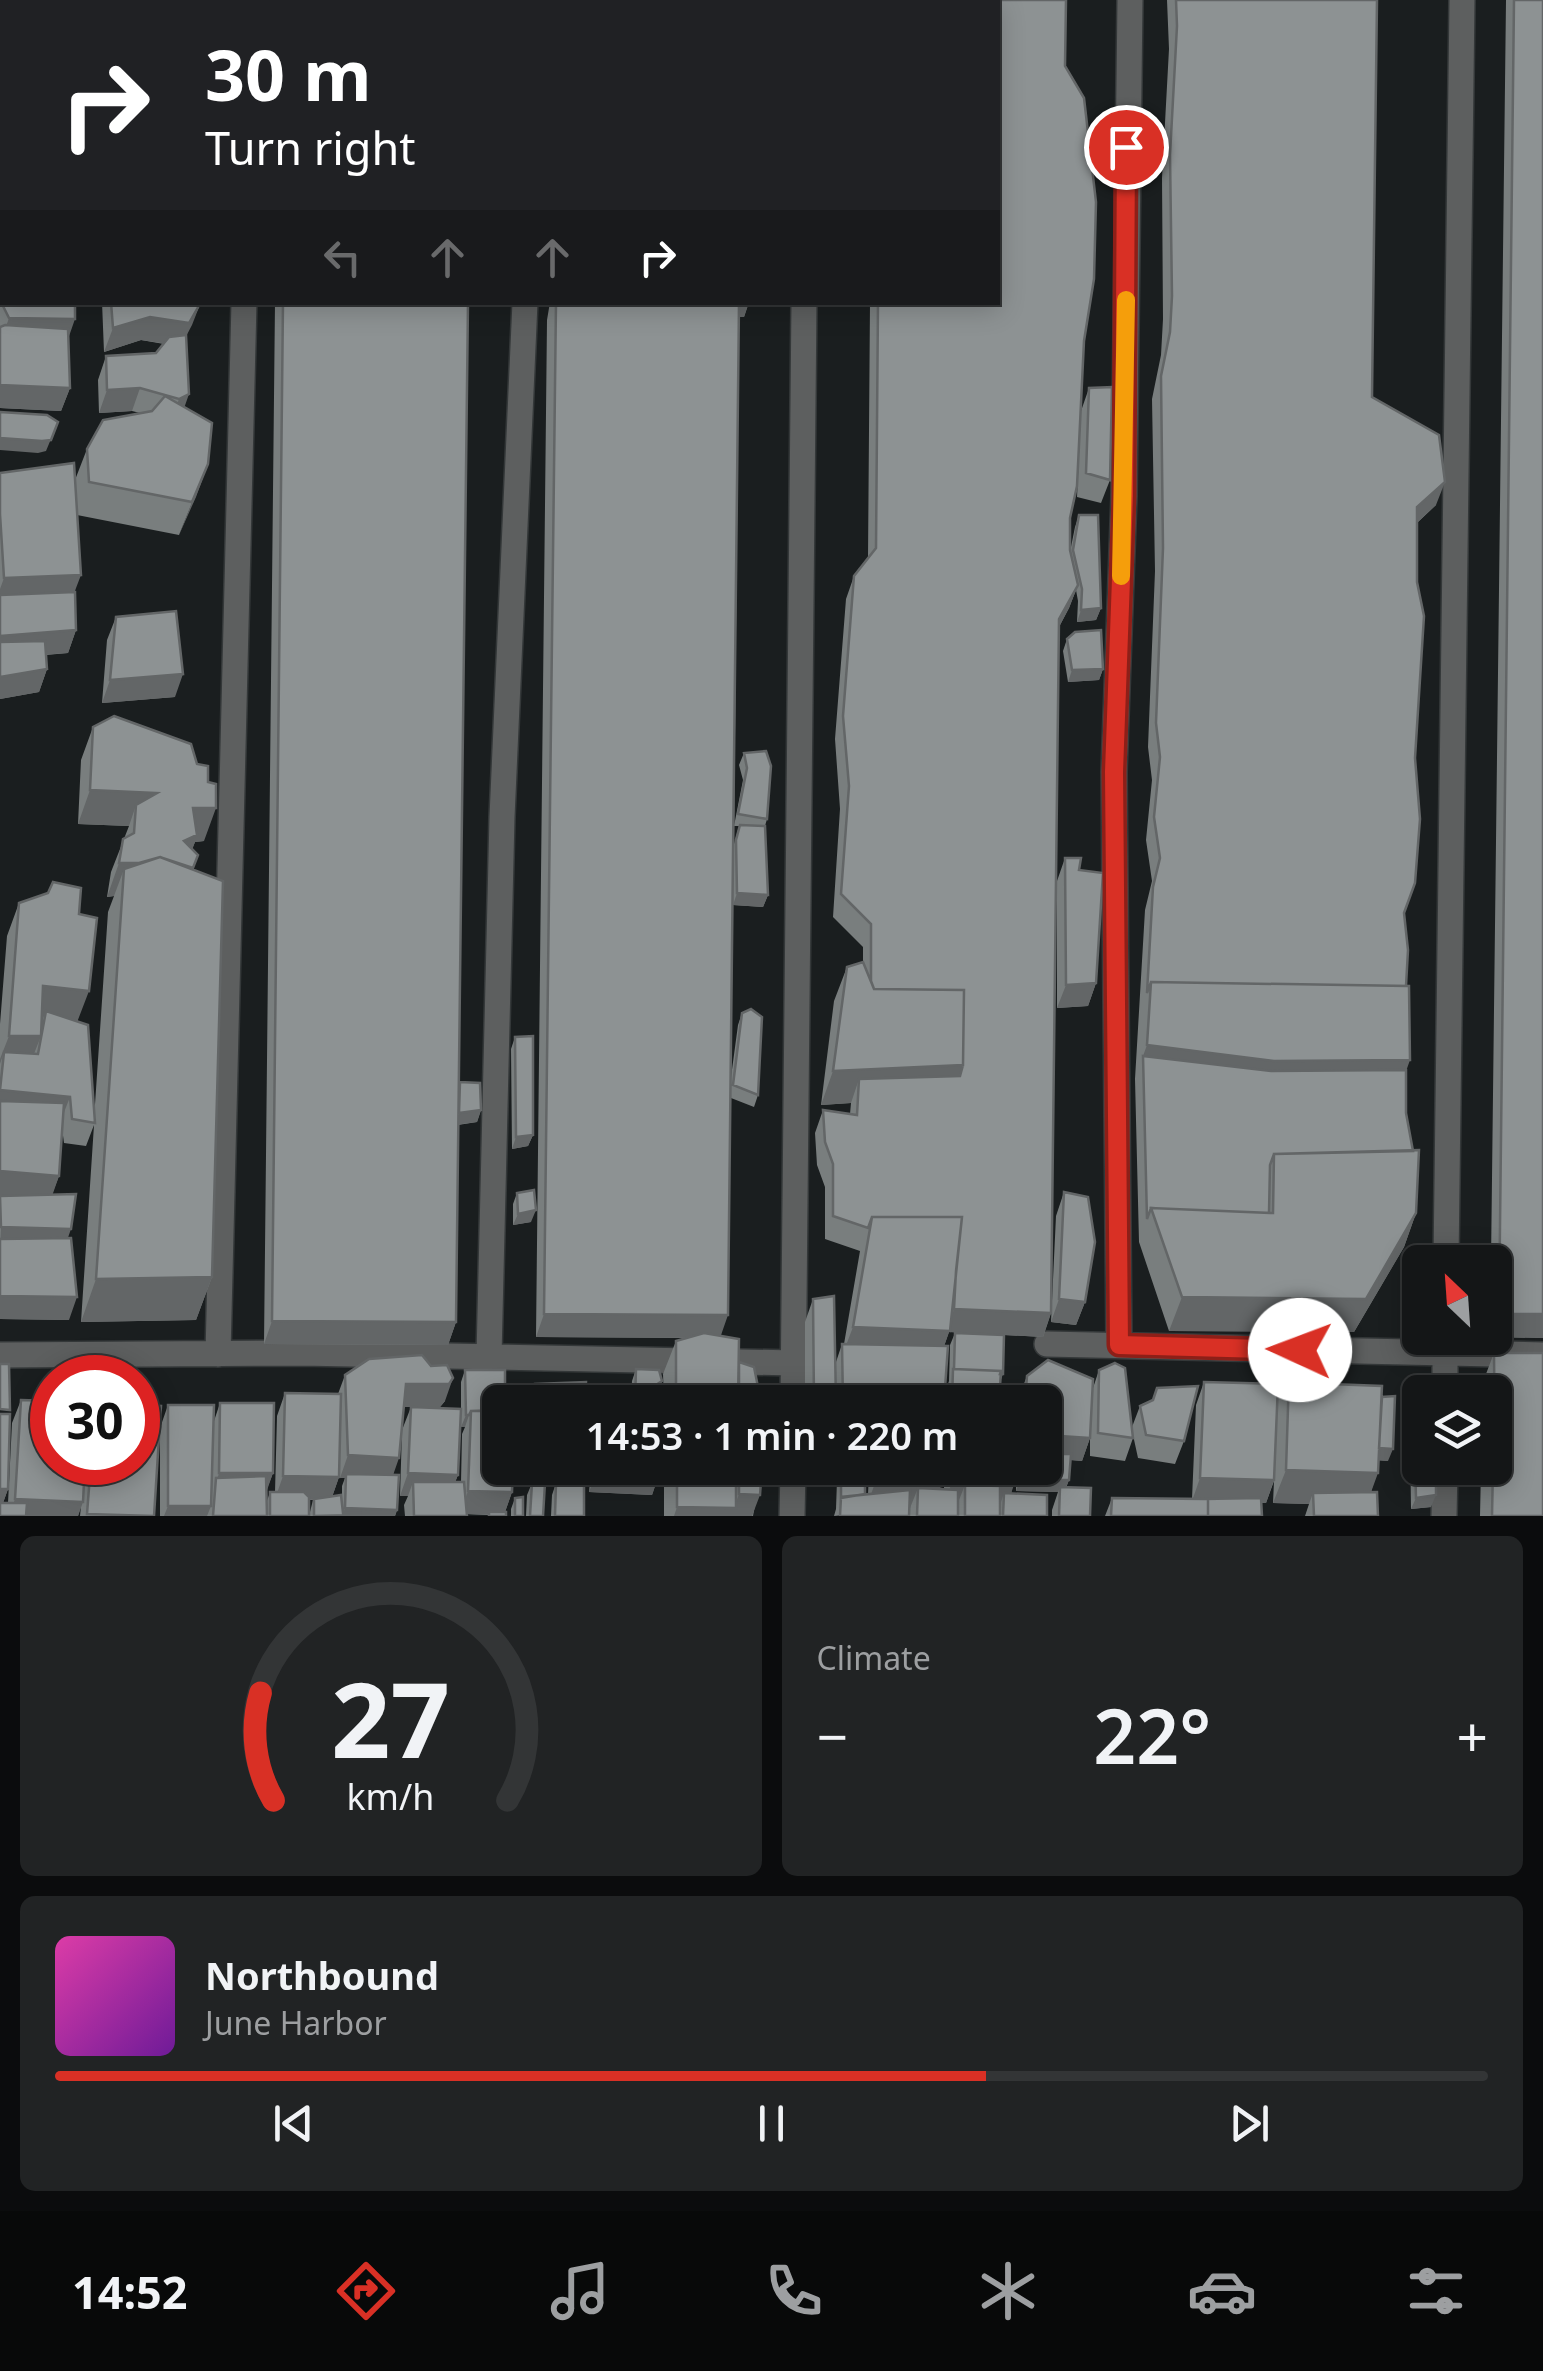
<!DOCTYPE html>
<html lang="en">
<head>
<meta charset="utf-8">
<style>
	body { margin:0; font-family:"Noto Sans",sans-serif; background:#212324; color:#f1f3f6; height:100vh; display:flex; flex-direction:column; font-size:38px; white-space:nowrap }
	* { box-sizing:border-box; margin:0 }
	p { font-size:32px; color:#9d9fa1 }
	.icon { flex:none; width:55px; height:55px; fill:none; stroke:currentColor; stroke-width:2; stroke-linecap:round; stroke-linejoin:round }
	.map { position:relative; height:1516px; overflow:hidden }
	.details { display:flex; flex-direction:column; gap:20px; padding:20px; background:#0b0c0d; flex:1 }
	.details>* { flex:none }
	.guide { position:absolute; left:0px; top:0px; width:1000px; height:305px; box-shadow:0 5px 25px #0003,0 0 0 2px #333536; background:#202124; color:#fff; overflow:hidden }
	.needle { width:65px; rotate:335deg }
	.fabs { position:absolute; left:1402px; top:1245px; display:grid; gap:20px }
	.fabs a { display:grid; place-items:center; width:110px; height:110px; border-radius:15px; background:#141617; box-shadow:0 5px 25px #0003,0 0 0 2px #333536; font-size:50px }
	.speed { position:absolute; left:30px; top:1355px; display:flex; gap:20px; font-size:50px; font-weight:700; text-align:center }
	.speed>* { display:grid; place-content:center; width:130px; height:130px; border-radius:50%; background:#141617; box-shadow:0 5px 25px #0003,0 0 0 2px #333536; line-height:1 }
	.speed .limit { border:15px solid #d22; background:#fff; color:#111 }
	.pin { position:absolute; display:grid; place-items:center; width:85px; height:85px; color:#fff; margin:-42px; border:5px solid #fff; border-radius:50%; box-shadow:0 2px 10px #0007 }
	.me { position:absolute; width:110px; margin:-55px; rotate:272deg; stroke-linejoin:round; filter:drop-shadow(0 0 8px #0008) }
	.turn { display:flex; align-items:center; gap:35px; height:210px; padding:0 40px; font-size:45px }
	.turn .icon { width:130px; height:130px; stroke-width:2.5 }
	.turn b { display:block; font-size:70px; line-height:85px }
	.lanes { display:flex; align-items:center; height:95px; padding:0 40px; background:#0003; justify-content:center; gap:50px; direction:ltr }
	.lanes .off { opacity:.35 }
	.big { font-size:75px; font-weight:600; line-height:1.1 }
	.details .tile { flex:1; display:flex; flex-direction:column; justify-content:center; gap:15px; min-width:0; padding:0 35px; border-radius:15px; background:#212324 }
	.details .dial { align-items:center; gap:0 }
	.dial svg { height:260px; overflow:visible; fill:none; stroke:#333536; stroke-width:7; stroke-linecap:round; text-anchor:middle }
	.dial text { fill:#f1f3f6; stroke:none }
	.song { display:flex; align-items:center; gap:30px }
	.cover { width:120px; height:120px; border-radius:15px; background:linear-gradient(135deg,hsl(320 70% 55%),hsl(280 70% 35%)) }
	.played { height:10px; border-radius:5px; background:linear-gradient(90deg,#d93025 65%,#333536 65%) }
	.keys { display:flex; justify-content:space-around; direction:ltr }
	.heat { display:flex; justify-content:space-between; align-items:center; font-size:55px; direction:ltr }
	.details .tiles { flex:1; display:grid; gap:20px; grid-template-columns:1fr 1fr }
	.tile:last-child { grid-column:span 2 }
	.trip { position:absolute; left:482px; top:1385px; width:580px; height:100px; border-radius:15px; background:#141617; box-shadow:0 5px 25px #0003,0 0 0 2px #333536; font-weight:600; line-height:100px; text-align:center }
	.tabs { display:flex; height:160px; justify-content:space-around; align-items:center; background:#080909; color:#9d9fa1 }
	.tabs .icon { width:70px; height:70px }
	.tabs .current { color:#d93025 }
	.tabs b { font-size:45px; color:#f1f3f6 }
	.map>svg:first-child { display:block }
</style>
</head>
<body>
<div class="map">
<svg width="1543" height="1516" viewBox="0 0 1543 1516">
	<rect width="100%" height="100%" fill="#1a1e1f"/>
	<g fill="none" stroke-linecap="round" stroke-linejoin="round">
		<g stroke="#343839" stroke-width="28">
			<path id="minor" d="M1446,1262L1462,0
				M1047,1344L1543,1355
				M1119,1345L1114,772L1124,496L1130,0
				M218,1354L244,302
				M0,1355L302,1353L794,1363
				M489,1356L502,817L525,302
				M1445,1392V1338
				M793,1402L804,302
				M792,1516L793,1468
				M1444,1516L1445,1468"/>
		</g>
		<use href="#minor" stroke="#5d5f5f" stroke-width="25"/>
	</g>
	<path fill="#797e7e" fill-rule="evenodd" d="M874,0H1066L1065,66L1084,341L1070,518V552L1075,527L1079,515L1101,608L1096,620L1077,622L1078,601L1076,590L1069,608L1059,627L1051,1313L1043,1337L1004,1335L1003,1374L1000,1382L999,1402H945V1392L949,1381L950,1345L955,1333L995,1334L949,1332L944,1346V1402H805V1322L813,1299L836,1362L842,1344H844L860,1251L825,1239V1187L817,1165L815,1133L823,1110L850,1114L851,1103L821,1105L834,1001L847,967L863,962V947L833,917L840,809L835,739L846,599L854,576L868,558L870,302H998V2H874Z
		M1167,0H1377L1372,397L1436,505L1417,523L1404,914L1406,986V1113L1416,1213L1404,1247L1354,1332L1169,1331L1139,1242L1135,1079L1145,910L1152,881L1146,840L1152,780L1148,747L1155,571L1152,399L1161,355L1163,319L1162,178L1169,49Z
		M1506,0H1543V1338L1495,1337V1262H1491Z
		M0,13H2V237H0Z
		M2,245V293H0V252Z
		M0,300L68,338L70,388L61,411L0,408Z
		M102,302H201L186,336L184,407L208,464L179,535L77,515L75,592L76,630L68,653L46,655L47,669L39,692L0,699V473L75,480L87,449L140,413L132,411L99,413L98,380L106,356L156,353L164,344L141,340L104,352Z
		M275,302H468L459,1084L481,1110L477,1122L458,1125L456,1322L448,1345L264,1344Z
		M550,302H749L744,317H739L734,844L739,826H734L743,780L739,765L744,753L767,819L765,826L768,895L763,907L733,905L731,1077L738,1025L742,1013L758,1095L754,1107L731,1098L721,1336L761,1402H601L602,1399L631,1401L632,1381L636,1369L662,1381L658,1393L655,1395V1402H664L663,1374L676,1341L685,1338L536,1337L547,320Z
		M1089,388L1110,480L1101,503L1077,497L1081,411Z
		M116,617L175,697L102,703L107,640Z
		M1067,639L1103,669L1099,680L1068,682L1063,651Z
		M93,727L204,841L195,842L192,849L212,1277L196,1320L81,1322L94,1125L86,1146L64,1143L62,1128L59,1176L52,1194L68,1238L69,1320L0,1319V1197L9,1196L0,1195V1024L7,936L19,903L79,914L78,1021L94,1119L108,912L114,896L107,897L111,872L129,826L78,824L81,760Z
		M1065,858L1079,870L1096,983L1088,1006L1057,1008V881Z
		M515,1037L533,1135L528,1146L512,1149L511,1049Z
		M1064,1192L1085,1302L1076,1325L1051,1322L1056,1216Z
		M517,1193L531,1222L513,1225V1204Z
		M1290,1346L1331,1384L1381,1400L1388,1461L1379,1460L1371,1492L1378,1516H1305L1309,1504L1273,1503L1274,1481L1266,1503H1261L1262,1516H1105L1112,1498L1192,1499L1196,1405L1204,1382L1277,1384V1379Z
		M1494,1353L1543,1516H1480L1481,1468H1495V1392H1481V1387Z
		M465,1370L500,1402L512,1492L505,1512L506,1516L467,1514V1516H405L404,1505L408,1496H400L402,1430L411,1407L458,1475L455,1482H461L462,1434L465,1427H461V1382Z
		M1099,1370L1132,1427L1140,1406L1184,1441L1175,1464L1138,1458L1133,1435V1438L1125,1461L1090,1456V1438L1082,1461L1071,1460L1069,1480L1066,1488L1090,1516H1052V1510L1058,1492L1016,1491V1468H1045V1402H1018V1399L1027,1376L1093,1388Z
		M345,1375L445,1401L440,1407H404L393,1475L397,1510L395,1516H309L313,1500H309V1516H160V1428L154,1516H80L81,1506L78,1516H0L8,1414V1489L3,1503H8L12,1423L21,1400L52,1462H138L160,1428L168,1405L214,1421L220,1403L273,1473L266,1491L267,1501L270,1492H275L277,1416L285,1393L338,1394ZM340,1466V1478H345L342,1486V1499L332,1497L339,1477Z
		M535,1384L585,1399L593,1402H530L531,1395Z
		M1414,1426L1431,1507L1411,1509L1410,1438Z
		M591,1468H661L652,1495L589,1492Z
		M664,1468H762L753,1516H755H664Z
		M835,1468H942L940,1489L944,1490V1468H1016L1011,1494L1047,1516H909V1508L834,1516L836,1509L837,1480L840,1471L835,1470ZM865,1472H869L868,1494H865Z
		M532,1483L543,1516H526L527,1495Z
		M556,1483L584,1516H551L552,1495Z
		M515,1498L523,1516H511V1509Z"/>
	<path fill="#636667" d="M0,0H105L104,2H2V9L0,8Z
		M0,86H2V109H0Z
		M0,140H2V154L0,161Z
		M2,271V293H0V278Z
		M201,302L192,325L181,346L141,340L104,352L113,328Z
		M556,302H749L744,317L556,314Z
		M9,318L75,319L67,342L1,341Z
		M0,385L70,388L61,411L0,408Z
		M140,388L132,411L99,413L107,390Z
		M189,394L181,417L171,422L179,399Z
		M58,422L46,451L38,453L0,450V438Z
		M208,464L196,497L179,535L192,502Z
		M1445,482L1436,505L1409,530L1417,507Z
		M81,575L68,609L0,612V589L4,578Z
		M1078,585L1069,608L1051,642L1059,619Z
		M1101,608L1096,620L1077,622L1081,610Z
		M76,630L68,653L0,658V636Z
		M47,669L39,692L0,699V677Z
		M1103,669L1099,680L1068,682L1072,670Z
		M183,674L175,697L102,703L110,680Z
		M90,790L157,793L136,805L129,826L78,824Z
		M193,808H216L204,841L195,842L186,866L176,863Z
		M157,857L124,869L114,896L107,897L119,863Z
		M737,893L768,895L763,907L733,905Z
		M1096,983L1088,1006L1057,1008L1066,985Z
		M43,986L89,991L76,1025L46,1011L42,1021L31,1020Z
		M9,1036H41L28,1069L4,1052L0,1064V1059Z
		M1147,1045L1410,1060L1398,1094L1143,1056Z
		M963,1065L951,1099L859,1079L851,1103L821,1105L833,1071Z
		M0,1090L70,1097L61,1120L0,1114Z
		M481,1110L477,1122L455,1125L459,1113Z
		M533,1135L528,1146L512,1149L516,1137Z
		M0,1171L59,1176L51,1199L0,1195Z
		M536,1210L531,1222L513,1225L518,1214Z
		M1416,1213L1404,1247L1354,1332L1169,1331L1182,1297Z
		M1,1227L71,1229L63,1252L0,1250Z
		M212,1277L196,1320L81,1322L96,1279Z
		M0,1296L77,1297L69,1320L0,1319Z
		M1059,1299L1085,1302L1076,1325L1051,1322Z
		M954,1309L1051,1313L1043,1337L949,1332L938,1364L842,1356L853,1327L947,1331Z
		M544,1314L728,1315L720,1338L536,1337Z
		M1499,1314H1543V1338L1495,1337V1324Z
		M272,1321L456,1322L448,1345L264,1344Z
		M453,1378L445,1401L440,1407H397L406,1384Z
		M662,1381L658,1393L651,1397L656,1385Z
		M466,1415H469L465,1427H461Z
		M1045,1435L1090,1438L1082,1461L1045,1458Z
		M1372,1448L1393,1449L1388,1461L1368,1460Z
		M348,1455L399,1458L391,1481L346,1474L345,1478H340Z
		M529,1468H587L583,1479L526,1478Z
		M807,1468H831L829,1474L805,1471Z
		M836,1468H871L869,1472L835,1470Z
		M598,1469L660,1472L652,1495L589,1492Z
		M1286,1470L1378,1473L1366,1506L1313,1493L1309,1504L1273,1503Z
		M219,1473H273L265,1496L216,1484Z
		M408,1473L458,1475L449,1498L413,1482L408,1496H400Z
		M283,1476L339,1477L331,1500L275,1499Z
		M1200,1478L1274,1480L1266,1503L1192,1501Z
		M1020,1480H1069L1064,1492L1060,1487L1058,1492L1016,1491Z
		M952,1482H1015L1007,1505L1004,1493L1000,1505L965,1485L957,1505H944Z
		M875,1483L941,1486L932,1509L918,1488L910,1508L867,1506Z
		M0,1489H8L0,1511Z
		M468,1491L512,1492L504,1515L460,1514Z
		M739,1494L760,1495L752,1516H674L677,1507L734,1508Z
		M1436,1495L1431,1507L1411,1509L1416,1498Z
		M15,1499L83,1502L78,1516H9Z
		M168,1506H211L207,1516H164Z
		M345,1508L397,1510L395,1516H342Z"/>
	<path fill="#8d9293" stroke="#636667" stroke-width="2.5" d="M105,0H107L150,2H105Z
		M268,0H292L291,2H271Z
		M882,0H1066L1065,66L1084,98L1096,202L1094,279L1084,341L1077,486L1070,518V550L1078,585L1059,619L1051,1313L954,1309L956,1271L962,1217H872L868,1228L833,1216V1164L825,1142L823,1110L857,1115L859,1079L960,1076L963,1065L964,990L874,989L871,981V924L841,894L849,786L843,716L854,576L876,548L878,302H998V2H882Z
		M1176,0H1377L1372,397L1439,435L1445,482L1417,507V582L1424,616L1415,758L1420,819L1415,883L1404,913L1408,950L1406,986L1151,982L1147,993L1153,887L1160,858L1154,817L1160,757L1156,723L1163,548L1161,376L1170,332L1172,296L1170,155L1177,26Z
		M1514,0H1543V1314H1499Z
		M0,13H2V86H0Z
		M0,107H2V140H0Z
		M2,294V302H75V319L9,318L0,300Z
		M111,302H201L189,323L150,317L113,328Z
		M283,302H468L456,1322L272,1321Z
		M556,302H739L728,1315L544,1314Z
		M5,325L68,329L70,388L0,385V327Z
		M186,335L189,394L179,399L140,388L107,390L106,356L156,353L169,337Z
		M1112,387L1110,480L1086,473L1089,388Z
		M165,396L212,423L208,464L192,502L89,482L87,449L103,420L152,411Z
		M0,412L47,415L58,422L51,440L42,441L0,438Z
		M74,463L81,575L4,578L0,514V473Z
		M1079,515H1098L1101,608L1081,610L1082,589L1073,550Z
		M75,592L76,630L0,636V595Z
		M176,611L183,674L110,680L116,617Z
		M1101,630L1103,669L1072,670L1067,639L1075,632Z
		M45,641L47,669L0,677V642Z
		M114,716L191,744L197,764L208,766V782L216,784V808H193L197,835L184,841L198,855L193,868L160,857L139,863H119L123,839L134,833L136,805L157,793L90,790L93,727Z
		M766,751L771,766L767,819L738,814L747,768L744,753Z
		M740,825L765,826L768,895L737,893L736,840Z
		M160,857L223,881L212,1277L96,1279L124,869Z
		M1065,858H1081L1079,870L1103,873L1096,983L1066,985Z
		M53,882L81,888L79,914L97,918L89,991L43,986L41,1036H9L19,903L48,893Z
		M863,962L874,989L964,990L963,1065L833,1071L847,967Z
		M1151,982L1409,986L1410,1060L1274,1061L1147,1045Z
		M751,1009L762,1017L758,1095L733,1085L742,1013Z
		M46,1011L88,1025L95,1123L72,1119L70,1097L0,1090L4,1052L38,1054Z
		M533,1036V1135L516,1137L515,1037Z
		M1143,1056L1271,1071L1406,1070V1113L1413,1151L1274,1154L1270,1165L1269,1213L1151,1208L1147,1219Z
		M460,1082L480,1083L481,1110L459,1113Z
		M0,1101L64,1103L59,1176L0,1171Z
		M1419,1150L1416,1213L1366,1299L1182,1297L1151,1208L1273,1213L1274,1154Z
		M534,1190L536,1210L518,1214L517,1193Z
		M1064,1192L1088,1197L1095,1242L1085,1302L1059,1299Z
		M76,1194L71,1229L1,1227L0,1196Z
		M872,1217H962L950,1331L853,1327Z
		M71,1238L77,1297L0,1296V1239Z
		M834,1296L836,1402H814L813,1299Z
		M704,1333L739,1339L738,1402H676V1341Z
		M955,1333L1004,1335L1003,1374H1000L1001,1371L954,1369Z
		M842,1344L948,1346L944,1402H843Z
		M1290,1346L1332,1347L1331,1384L1382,1386L1378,1473L1286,1470Z
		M1494,1353H1543V1516H1492L1493,1468H1495Z
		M422,1355L431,1366L447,1365L453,1378L449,1384H406L399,1458L348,1455L345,1375L369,1359Z
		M1048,1360L1093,1379L1090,1438L1045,1435V1402H1025L1027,1376Z
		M739,1362L754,1367L761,1402H739Z
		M1115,1363L1125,1368L1133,1438L1098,1433L1099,1370Z
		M0,1364H9L10,1410L0,1409Z
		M636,1369L659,1370L662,1381L656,1385L655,1402L635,1401Z
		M953,1369L1001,1371L999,1402H952Z
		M465,1370H505V1402H500V1410L471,1411L469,1415H466Z
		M586,1382L585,1399L536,1398L534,1402L535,1384Z
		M1204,1382L1278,1384L1274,1480L1200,1478Z
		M1198,1386L1184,1441L1146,1435L1140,1406L1153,1400L1157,1388Z
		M285,1393L341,1394L339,1477L283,1476Z
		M1395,1396L1393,1449L1379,1448L1382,1397Z
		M536,1398L593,1400V1402H536Z
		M602,1399L664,1402H602Z
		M21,1400L52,1401V1462H85L83,1502L15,1499Z
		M220,1403H274L273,1473H219Z
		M138,1405L161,1406L154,1516L87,1514L91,1462H138Z
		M168,1405H214L211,1506H168Z
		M411,1407L461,1409L458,1475L408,1473Z
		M471,1411H500V1468H513L512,1492L468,1491Z
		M0,1414H10L8,1489H0Z
		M1414,1426H1420V1468H1436V1495L1416,1498Z
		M1045,1454H1071L1069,1480H1020V1468H1045Z
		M598,1468H661L660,1472Z
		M677,1468H736V1508L677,1507Z
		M739,1468H762L760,1495L739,1494Z
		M841,1468H865V1494L841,1498Z
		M876,1468H942L941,1486L875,1483Z
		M952,1468H1016L1015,1482H952Z
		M346,1474L399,1475L397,1510L345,1508Z
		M266,1476L267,1516H213L216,1478Z
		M413,1482H464L467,1516H414Z
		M532,1483H545L543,1516H530Z
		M556,1483H584V1516H555Z
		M965,1485L1000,1486V1516H965Z
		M1060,1487L1091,1488L1090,1516H1059Z
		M918,1488L958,1490V1516H917Z
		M910,1490L909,1516H840L841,1497Z
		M270,1492H304L309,1497V1516H270Z
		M1377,1492L1378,1516H1314L1313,1493Z
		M1004,1493L1047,1495V1516H1003Z
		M341,1495L343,1513H360V1515L314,1516V1499Z
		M523,1497V1516H515V1498Z
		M1112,1498L1208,1499V1516H1111Z
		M1261,1498L1262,1516H1208V1499H1202Z
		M0,1503H27L26,1516H0Z
		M489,1512H506V1516H489Z"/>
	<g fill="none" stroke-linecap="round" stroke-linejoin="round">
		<g stroke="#8d1f18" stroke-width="25">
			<path id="route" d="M1126,147L1124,496L1114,772L1119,1345L1300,1350"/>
		</g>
		<use href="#route" stroke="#d93025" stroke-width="18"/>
		<path stroke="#f59e0b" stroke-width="18" d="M1121,576L1126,300"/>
	</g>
</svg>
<div class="fabs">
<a><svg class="needle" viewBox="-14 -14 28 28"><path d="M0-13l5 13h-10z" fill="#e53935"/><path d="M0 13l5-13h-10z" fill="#9d9fa1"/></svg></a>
<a><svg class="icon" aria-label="layers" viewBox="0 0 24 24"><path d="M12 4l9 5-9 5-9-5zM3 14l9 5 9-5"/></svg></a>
</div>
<div class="speed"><div class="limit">30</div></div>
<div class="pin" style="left:1126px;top:147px;background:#d93025"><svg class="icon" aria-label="arrive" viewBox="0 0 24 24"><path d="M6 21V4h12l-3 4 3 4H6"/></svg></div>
<svg class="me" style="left:1300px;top:1350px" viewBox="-20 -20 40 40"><circle r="19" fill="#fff"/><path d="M0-13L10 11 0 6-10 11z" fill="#d93025"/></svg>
<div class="trip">14:53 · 1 min · 220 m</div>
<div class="guide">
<div class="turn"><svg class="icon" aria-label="right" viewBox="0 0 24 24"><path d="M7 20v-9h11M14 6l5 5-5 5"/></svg><div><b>30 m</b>Turn right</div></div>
<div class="lanes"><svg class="icon off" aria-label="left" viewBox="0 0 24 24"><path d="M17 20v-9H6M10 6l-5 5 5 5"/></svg><svg class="icon off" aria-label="ahead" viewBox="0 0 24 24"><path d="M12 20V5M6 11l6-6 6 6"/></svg><svg class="icon off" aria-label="ahead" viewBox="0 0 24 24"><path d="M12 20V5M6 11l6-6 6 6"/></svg><svg class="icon" aria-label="right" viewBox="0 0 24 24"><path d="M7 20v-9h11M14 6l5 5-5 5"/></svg></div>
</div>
</div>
<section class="details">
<div class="tiles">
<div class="tile dial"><svg viewBox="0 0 100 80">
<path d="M14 69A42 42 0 1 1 86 69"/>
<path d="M14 69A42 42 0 0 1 10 36" stroke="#d93025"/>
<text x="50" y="56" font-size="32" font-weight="700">27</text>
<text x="50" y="72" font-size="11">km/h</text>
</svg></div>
<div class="tile"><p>Climate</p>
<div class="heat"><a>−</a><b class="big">22°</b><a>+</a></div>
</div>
<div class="tile">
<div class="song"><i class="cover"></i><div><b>Northbound</b><p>June Harbor</p></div></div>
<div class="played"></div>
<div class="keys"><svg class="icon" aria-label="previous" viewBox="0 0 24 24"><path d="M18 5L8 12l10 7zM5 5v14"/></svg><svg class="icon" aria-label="pause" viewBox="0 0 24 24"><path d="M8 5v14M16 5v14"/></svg><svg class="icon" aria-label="next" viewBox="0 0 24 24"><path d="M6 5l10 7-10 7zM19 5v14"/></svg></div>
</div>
</div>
</section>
<nav class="tabs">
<b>14:52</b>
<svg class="icon current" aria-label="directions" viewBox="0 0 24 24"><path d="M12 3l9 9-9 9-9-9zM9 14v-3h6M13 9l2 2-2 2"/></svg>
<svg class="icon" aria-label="music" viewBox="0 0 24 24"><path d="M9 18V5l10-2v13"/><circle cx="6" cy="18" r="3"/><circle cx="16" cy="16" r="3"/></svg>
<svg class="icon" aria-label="phone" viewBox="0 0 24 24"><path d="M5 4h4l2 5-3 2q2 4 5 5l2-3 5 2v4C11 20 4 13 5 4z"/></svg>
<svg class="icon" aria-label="climate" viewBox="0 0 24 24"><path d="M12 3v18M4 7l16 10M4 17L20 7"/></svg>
<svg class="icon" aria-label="car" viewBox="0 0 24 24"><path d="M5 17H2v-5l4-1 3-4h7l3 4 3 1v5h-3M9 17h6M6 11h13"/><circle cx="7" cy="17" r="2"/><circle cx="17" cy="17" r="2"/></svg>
<svg class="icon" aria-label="filters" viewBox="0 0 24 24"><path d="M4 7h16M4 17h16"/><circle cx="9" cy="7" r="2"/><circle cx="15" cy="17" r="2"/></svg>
</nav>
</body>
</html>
